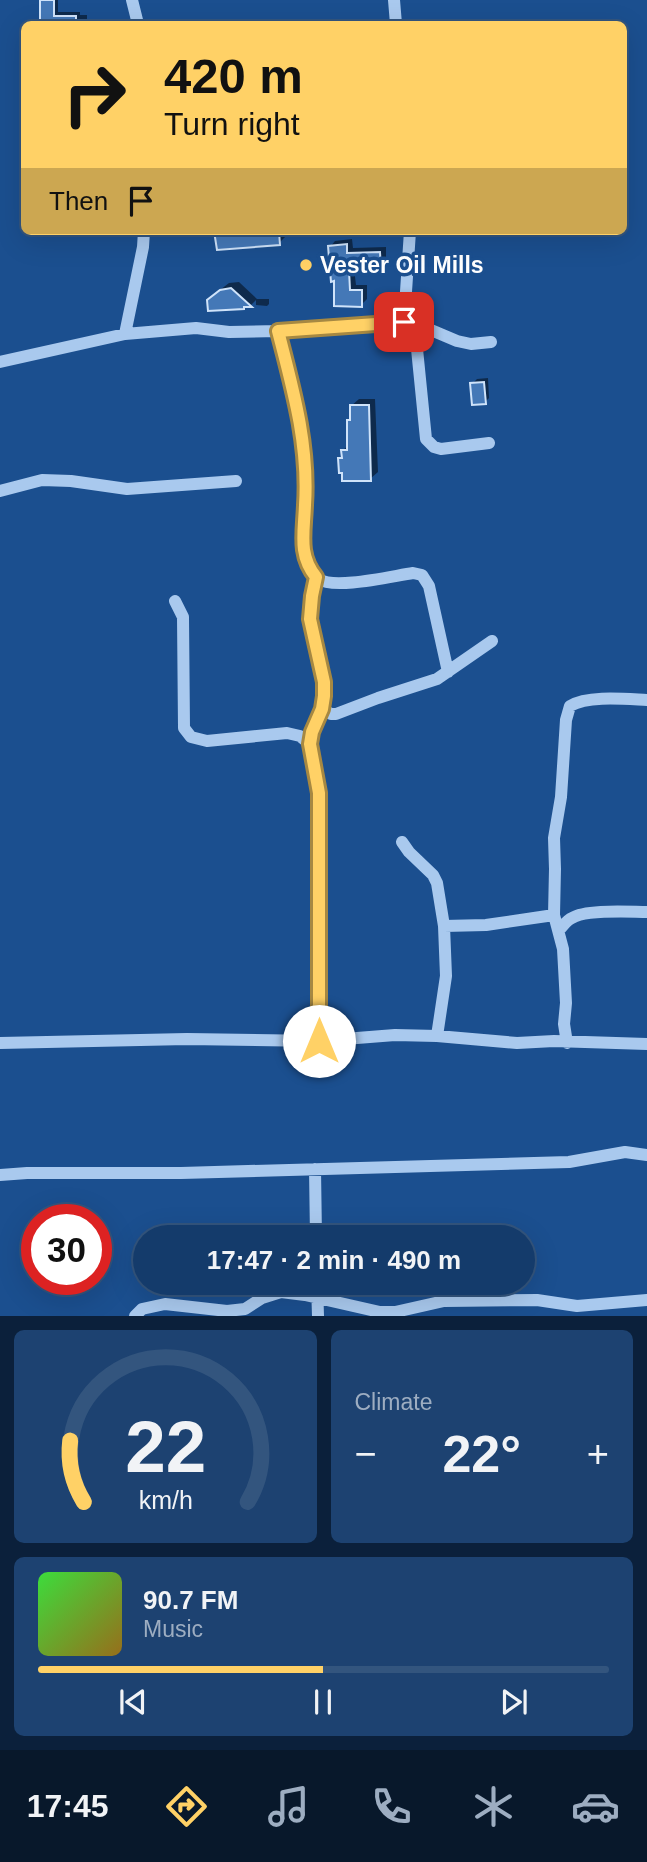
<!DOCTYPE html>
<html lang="en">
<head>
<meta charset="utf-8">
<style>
	body { margin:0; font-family:Helvetica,sans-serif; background:#1d4271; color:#f1f3f6; height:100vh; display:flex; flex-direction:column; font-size:26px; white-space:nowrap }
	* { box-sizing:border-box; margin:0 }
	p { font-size:23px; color:#9dadc1 }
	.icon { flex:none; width:38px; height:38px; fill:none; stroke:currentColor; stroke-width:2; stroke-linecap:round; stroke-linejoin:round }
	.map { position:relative; height:1316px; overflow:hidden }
	.drawer { display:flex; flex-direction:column; gap:14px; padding:14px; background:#0b203b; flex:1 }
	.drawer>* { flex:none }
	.banner { position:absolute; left:21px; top:21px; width:606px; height:214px; border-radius:10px; box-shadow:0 7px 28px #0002,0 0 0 2px #33557e; background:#ffd166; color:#111; overflow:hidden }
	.speed { position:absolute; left:21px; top:1204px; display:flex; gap:14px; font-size:35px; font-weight:700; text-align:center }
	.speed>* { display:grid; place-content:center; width:91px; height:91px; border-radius:50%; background:#143b6b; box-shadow:0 7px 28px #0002,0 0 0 2px #33557e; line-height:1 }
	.speed .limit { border:10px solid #d22; background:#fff; color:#111 }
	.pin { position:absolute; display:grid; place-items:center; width:60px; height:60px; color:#fff; margin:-30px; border-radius:14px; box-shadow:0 4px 10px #0006 }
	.me { position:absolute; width:77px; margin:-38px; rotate:0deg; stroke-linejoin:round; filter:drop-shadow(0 0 5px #0008) }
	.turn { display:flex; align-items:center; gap:24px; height:147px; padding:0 28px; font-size:32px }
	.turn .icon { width:91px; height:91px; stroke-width:2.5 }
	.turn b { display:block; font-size:49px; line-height:60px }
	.then { display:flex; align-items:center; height:66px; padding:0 28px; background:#0003; gap:14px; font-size:26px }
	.big { font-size:52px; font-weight:800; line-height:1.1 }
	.drawer .card { flex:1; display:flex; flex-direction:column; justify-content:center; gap:10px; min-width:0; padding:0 24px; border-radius:10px; background:#1d4271 }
	.drawer .dial { align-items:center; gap:0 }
	.dial svg { height:182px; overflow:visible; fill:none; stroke:#33557e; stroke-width:7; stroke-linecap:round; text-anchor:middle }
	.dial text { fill:#f1f3f6; stroke:none }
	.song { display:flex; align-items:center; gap:21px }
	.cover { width:84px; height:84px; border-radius:10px; background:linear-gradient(135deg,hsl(120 70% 55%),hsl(40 70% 35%)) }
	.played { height:7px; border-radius:4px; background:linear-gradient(90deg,#ffd166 50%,#33557e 50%) }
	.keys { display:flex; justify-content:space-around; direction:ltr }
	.heat { display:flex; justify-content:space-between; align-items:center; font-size:38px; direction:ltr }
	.drawer .tiles { flex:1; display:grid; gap:14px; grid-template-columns:1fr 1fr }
	.card:last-child { grid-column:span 2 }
	.trip { position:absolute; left:133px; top:1225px; width:402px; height:70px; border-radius:35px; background:#143b6b; box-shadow:0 7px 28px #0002,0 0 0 2px #33557e; font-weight:800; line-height:70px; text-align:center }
	.dock { display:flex; height:112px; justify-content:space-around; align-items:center; background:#08182b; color:#9dadc1 }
	.dock .icon { width:49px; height:49px }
	.dock .current { color:#ffd166 }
	.dock b { font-size:32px; color:#f1f3f6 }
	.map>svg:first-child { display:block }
</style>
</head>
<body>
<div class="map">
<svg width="647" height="1316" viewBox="0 0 647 1316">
	<rect width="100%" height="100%" fill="#1b4f8f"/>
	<path fill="#0007" d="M42,0H58V12H80V15H87V24H42Z
		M216,231H288V234L279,243Z
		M303,231H331L328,234L304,235Z
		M352,239L353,248L386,247V262L380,268H354L356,285H367V299L361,305L336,279L330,247L335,241Z
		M239,282L257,299H269V304L267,306L256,305V300L251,305H246L243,308L216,293L229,283Z
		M488,378L489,398L485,402L472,384L477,379Z
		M359,399H375L378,472L370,479L340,458L343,455V450L349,445V420L352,417L351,406Z"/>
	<path fill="#4478b7" stroke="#cfe3fa" stroke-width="2" d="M40,0H54V16H76V24H40Z
		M214,231H279L280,245L217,250Z
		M347,244V253L380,252L381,270H349L350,290H362V307L334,306V281L331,282L328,246Z
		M231,288L252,307H244V309L208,311L207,300L220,290Z
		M484,382L486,404L472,405L470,383Z
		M350,405H369L371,481H342V473H339L338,458H342L341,450H347V420H350Z"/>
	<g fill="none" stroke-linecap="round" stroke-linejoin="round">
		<path stroke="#a9c9ee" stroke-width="12" d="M132,0L138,24
			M394,0L396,24
			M410,231L404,322L412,330L416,339L426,439L434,447L441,449L489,443
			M278,331C288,368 299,406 304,445C306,459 307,474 306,488C306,514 294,561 319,579C334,590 392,576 413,573L422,575L429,586L448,672
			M125,334L143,247L144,231
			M0,362L125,334L196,328L229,332L278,331L404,322L431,330L457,341L471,344L491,342
			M0,491L42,480L71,481L127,489L236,481
			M316,577L312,596L310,619L324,682V696L322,709L312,732L310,744L319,793V1041
			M175,601L183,617L184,728L191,737L207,741L287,733L300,736L310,744
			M322,709L331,714H336L378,698L437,679L492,641
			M444,926L486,925L554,915
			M559,930C563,926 567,920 572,918C586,909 630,912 647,912
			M437,1036L517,1043L554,1041L647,1044
			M0,1043L187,1039L319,1041L395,1035L437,1036L446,976L444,926L437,883L433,875L409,852L402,842
			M567,1043L564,1024L566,1003L563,949L554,915L555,869L554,838L561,797L566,720L570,706C588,695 626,699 647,700
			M315,1169L316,1237
			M0,1175L27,1173H181L569,1162L625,1152L647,1155
			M317,1283L318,1316
			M135,1316L142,1309L165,1304L227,1311L245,1309L262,1298L281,1292L305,1295L380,1312H395L444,1301L537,1300L577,1306L647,1300"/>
	</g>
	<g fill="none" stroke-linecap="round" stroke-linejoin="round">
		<g stroke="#a68842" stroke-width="18">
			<path id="route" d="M319,1041V793L310,744L312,732L322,709L324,696V682L310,619L312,596L316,577C298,555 304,533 305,505C309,445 293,389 278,331L404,322"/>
		</g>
		<use href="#route" stroke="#ffd166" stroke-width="12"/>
	</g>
	<circle fill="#ffd166" stroke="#1b4f8f" stroke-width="2.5" cx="306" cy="265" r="7"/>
	<g text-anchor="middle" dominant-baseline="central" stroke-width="7" stroke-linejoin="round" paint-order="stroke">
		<g font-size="23" font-weight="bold" fill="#fff" stroke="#1b4f8f" text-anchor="start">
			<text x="320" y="265">Vester Oil Mills</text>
		</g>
	</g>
</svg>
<div class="speed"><div class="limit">30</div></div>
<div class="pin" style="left:404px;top:322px;background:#d93025"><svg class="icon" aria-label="arrive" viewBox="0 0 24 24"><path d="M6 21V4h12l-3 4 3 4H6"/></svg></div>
<svg class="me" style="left:319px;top:1041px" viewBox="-20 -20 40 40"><circle r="19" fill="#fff"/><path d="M0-13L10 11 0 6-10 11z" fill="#ffd166"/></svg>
<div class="trip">17:47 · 2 min · 490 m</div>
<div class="banner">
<div class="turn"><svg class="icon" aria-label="right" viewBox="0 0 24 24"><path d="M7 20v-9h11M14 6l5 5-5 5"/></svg><div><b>420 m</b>Turn right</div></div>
<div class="then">Then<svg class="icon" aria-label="arrive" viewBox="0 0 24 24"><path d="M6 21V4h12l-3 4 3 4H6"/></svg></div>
</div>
</div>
<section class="drawer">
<div class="tiles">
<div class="card dial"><svg viewBox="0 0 100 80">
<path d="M14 69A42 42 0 1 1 86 69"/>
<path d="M14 69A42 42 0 0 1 8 42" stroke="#ffd166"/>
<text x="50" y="56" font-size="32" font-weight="700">22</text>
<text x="50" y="72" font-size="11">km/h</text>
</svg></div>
<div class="card"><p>Climate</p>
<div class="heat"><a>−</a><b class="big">22°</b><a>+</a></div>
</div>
<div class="card">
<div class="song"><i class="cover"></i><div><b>90.7 FM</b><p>Music</p></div></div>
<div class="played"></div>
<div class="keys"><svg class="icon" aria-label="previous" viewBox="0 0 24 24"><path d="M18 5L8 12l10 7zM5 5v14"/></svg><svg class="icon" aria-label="pause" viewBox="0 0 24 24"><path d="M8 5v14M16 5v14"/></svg><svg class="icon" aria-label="next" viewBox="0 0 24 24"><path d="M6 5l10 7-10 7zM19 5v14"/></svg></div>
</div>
</div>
</section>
<nav class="dock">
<b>17:45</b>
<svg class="icon current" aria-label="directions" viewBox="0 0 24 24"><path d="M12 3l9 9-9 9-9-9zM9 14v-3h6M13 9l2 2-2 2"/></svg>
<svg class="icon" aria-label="music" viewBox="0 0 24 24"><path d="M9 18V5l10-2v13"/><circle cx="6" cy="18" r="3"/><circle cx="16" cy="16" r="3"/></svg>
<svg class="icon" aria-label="phone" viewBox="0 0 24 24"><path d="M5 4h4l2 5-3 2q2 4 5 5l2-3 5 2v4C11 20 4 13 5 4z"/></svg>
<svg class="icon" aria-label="climate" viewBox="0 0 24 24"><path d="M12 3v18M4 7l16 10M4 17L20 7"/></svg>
<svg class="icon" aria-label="car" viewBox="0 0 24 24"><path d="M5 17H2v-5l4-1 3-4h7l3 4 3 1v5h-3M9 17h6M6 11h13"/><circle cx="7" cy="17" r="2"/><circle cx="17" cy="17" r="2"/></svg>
</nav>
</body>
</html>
